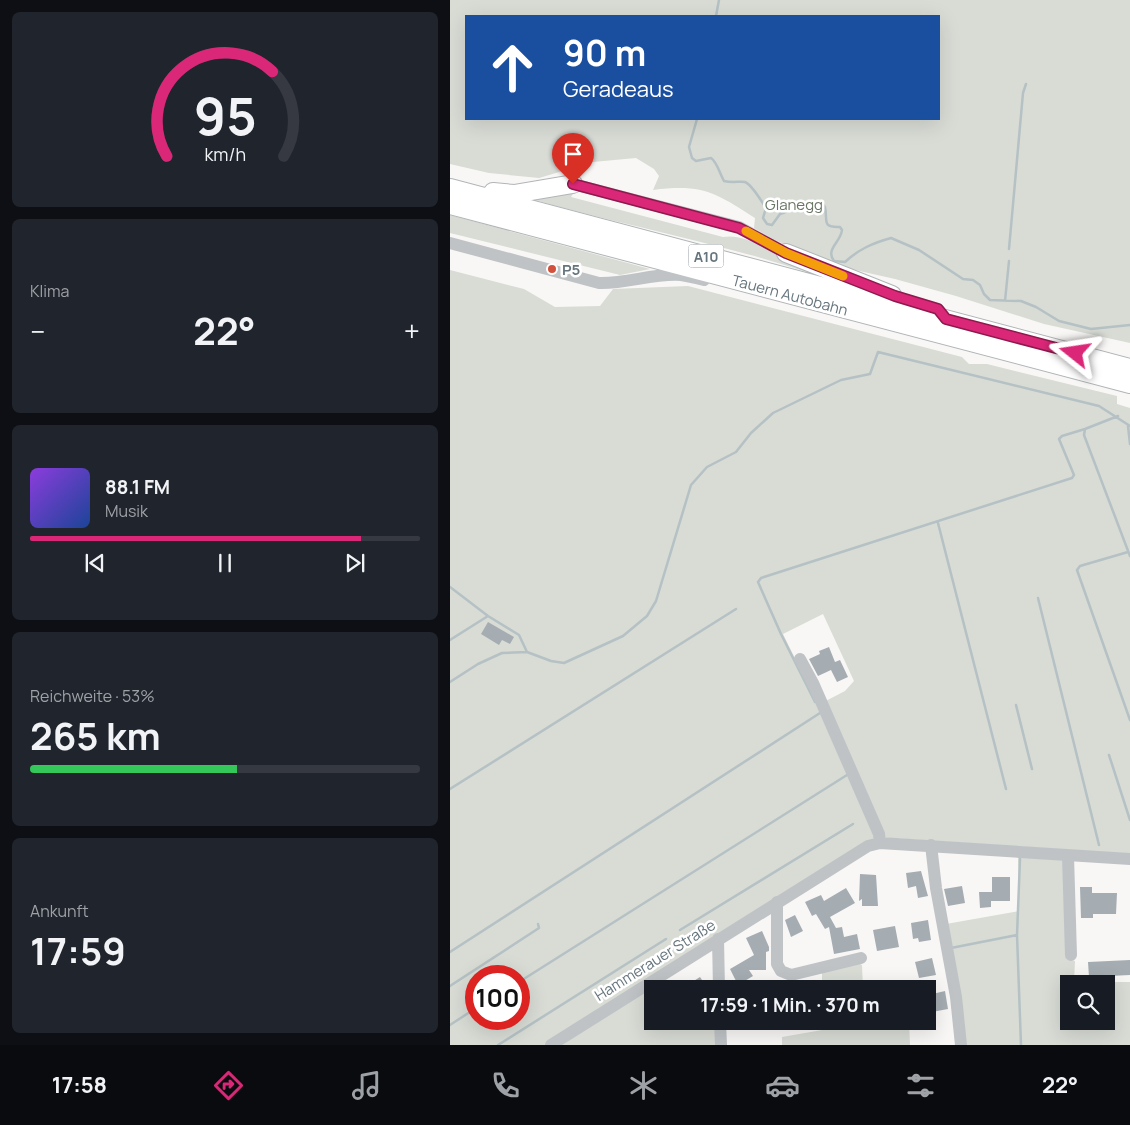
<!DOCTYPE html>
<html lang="de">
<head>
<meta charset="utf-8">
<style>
	body { margin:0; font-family:Manrope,sans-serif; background:#20242c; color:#f1f3f6; height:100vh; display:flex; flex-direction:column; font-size:19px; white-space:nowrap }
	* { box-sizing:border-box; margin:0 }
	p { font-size:16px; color:#9ea1a6 }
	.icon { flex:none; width:28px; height:28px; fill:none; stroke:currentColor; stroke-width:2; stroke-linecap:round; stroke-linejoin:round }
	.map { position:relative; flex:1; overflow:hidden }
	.side { display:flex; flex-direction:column; gap:12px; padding:12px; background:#0d0f14; width:450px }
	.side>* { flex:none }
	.banner { position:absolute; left:15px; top:15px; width:475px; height:105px; border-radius:0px; box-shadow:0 5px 20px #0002; background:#1a4fa0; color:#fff; overflow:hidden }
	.tools { position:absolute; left:610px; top:975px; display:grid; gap:10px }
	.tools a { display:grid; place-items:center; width:55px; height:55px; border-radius:0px; background:#171b24; box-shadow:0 5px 20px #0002; font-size:25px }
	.speed { position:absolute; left:15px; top:965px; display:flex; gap:10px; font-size:25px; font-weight:700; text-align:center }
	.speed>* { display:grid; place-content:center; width:65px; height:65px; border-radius:50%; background:#171b24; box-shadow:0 5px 20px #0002; line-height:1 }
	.speed .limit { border:8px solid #d22; background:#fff; color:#111 }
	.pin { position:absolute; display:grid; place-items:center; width:42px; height:42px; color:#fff; margin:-51px -21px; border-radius:50% 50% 50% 0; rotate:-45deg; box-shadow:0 0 5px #0007 }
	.pin .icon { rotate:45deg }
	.me { position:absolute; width:55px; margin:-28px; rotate:285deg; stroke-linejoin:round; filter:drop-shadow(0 0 4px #0008) }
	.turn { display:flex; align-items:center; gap:18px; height:105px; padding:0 15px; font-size:22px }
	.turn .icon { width:65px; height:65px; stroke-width:2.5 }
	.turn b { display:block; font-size:35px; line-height:42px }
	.big { font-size:38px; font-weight:700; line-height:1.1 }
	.side .tile { flex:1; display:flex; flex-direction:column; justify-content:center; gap:8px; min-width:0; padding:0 18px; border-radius:8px; background:#20242c }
	.side .dial { align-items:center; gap:0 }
	.dial svg { height:130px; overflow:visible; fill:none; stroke:#363941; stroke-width:7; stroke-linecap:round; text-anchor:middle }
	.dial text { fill:#f1f3f6; stroke:none }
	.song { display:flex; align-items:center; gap:15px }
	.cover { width:60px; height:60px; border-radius:8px; background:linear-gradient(135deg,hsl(270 70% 55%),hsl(220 70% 35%)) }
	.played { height:5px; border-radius:2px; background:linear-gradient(90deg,#db2777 85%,#363941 85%) }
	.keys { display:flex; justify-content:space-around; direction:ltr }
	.heat { display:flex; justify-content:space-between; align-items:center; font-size:28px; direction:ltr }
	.charge { height:8px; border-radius:4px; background:linear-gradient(90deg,#34c759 53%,#363941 0) }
	.trip { position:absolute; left:194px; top:980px; width:292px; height:50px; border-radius:0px; background:#171b24; box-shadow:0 5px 20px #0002; font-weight:700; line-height:50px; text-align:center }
	.tabs { display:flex; height:80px; justify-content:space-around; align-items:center; background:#090b0e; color:#9ea1a6 }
	.tabs .icon { width:35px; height:35px }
	.tabs .active { color:#db2777 }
	.tabs b { font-size:22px; color:#f1f3f6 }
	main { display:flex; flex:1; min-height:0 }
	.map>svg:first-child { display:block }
</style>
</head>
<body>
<main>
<section class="side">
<div class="tile dial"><svg viewBox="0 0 100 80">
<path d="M14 69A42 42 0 1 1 86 69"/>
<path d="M14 69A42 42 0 0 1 79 17" stroke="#db2777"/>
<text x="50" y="56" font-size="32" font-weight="700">95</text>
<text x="50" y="72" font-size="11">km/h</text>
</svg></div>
<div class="tile"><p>Klima</p>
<div class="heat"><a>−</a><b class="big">22°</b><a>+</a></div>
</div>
<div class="tile">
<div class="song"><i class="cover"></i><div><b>88.1 FM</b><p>Musik</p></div></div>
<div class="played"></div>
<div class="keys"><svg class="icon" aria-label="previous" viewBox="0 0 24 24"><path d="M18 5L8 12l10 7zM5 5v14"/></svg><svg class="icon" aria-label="pause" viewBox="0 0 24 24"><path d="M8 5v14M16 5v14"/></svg><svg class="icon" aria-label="next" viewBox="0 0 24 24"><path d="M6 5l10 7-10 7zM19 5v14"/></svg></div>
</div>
<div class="tile"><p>Reichweite · 53%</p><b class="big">265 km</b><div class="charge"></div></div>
<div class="tile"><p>Ankunft</p><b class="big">17:59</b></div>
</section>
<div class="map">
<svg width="680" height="1045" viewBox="0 0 680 1045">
	<rect width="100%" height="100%" fill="#f8f7f5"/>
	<path fill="#d8dcd5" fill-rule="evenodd" d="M0,0H680V343L594,324L506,296L445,279L405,270L352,252L325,240L304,228L305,218C264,192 253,184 203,190L209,176L204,169L186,158L143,162L89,178L39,173L0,164ZM16,16H489V119H16Z
		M124,192L121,197L273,237C298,232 335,259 357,272C266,242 170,225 78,198Z
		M0,215L200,269L170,275L0,233Z
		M0,270L74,289L105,307L150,306L163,289L238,286L512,357L519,364H537L667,396V404L680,408V854L426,837L100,1045H0ZM373,614L404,681L395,691L368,705L333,634ZM26,976H69V1019H26Z
		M568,857L614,859L620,960L625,961L624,982H680V1045H516L496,924L569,911ZM619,984H656V1021H619Z
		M408,963L412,965L413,989H372V970Z
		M192,991L202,1007V1021H212L216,1028L226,1021H266V1045H112Z
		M372,1021H459L460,1045H332V1037L372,1030Z"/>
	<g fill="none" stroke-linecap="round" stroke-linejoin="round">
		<path stroke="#b5c1c4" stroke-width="2.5" d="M266,16L269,0
			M247,119L239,147L242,158L246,161L261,158C267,162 270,174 274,181C282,183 290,181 295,182C302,185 310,199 314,205L316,208L313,218L317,224L322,225L330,214C338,212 343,207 351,206L358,212L372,203L375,207C378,220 371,228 390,227L392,230C391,242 375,249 384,261L395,262C409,249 423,243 441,238L469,250L513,279L523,280L530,285L534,294L540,300L571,301L586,307L609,321L641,329L680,325
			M559,249L573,93L576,84
			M555,301L559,261
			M678,426L680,444
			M635,429L634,435L680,556
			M488,523L556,789
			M678,552L630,566L627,570L680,720
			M0,587L38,616L69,635L77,652
			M588,598L649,845
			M0,640L38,616
			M0,682L28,664L52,653L77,652L101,661L114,663L173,636L197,616L206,601L241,485L257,467L286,452L301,433L323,413L391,380L420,374L428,352L649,406L680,426
			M365,702L331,634L308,582L311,578L622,478L624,475L609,439L612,436L635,429L668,416
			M566,705L582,769
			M659,755L680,820
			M0,789L286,609
			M570,859L567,935L571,1045
			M230,930L403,824
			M501,948L567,935
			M0,952L370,713
			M69,982L397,775
			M0,986L89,928L88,924
			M0,1025L26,1008
			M48,1045L216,939"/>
	</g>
	<path fill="#a5adb2" d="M38,622L64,637L60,644L52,640L49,645L31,634Z
		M379,647L385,662L390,660L398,677L387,682L381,670L368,676L359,659L370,654L369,651Z
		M471,871L478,896L468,898L466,886L458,888L456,873Z
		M410,874L426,875L428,906H412V899L409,901Z
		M542,877H560V901H541V907L530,908L529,892H542Z
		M512,886L515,903L498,906L494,889Z
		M630,887H642V893H667L666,914H643V918H631Z
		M396,888L405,903L380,917L386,928L392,927L394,937L407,934L410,949L384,954L379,927L375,929L366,914L362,916L355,902L371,895L374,901Z
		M345,915L353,931L341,937L335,920Z
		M478,920L481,940L469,942L468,938L463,939L461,923Z
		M445,926L449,947L427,951L423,930Z
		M312,931L319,947V951L316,952V970H299L303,976L288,985L280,969L304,955L296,938Z
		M482,958L486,975L469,978L465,962Z
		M680,960V975L639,977L638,962Z
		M250,977L258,989H231Z
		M495,991L498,1009L482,1012L478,995Z"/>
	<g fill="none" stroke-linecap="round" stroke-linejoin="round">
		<g stroke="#b1b5b8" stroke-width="20">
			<path id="highway" d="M0,188L680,368
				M43,192L64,194L123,184
				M0,205L680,384
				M336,253L442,295"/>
		</g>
		<path stroke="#bfc3c6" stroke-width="12" d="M123,184L289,227L336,253
			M0,243L149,283C177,284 203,273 231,275C238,276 246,278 254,280
			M350,659L363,683L429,834L430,843
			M481,845L486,888L506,997L511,1045
			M618,856L621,955
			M327,902V964L331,971L341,975L411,958
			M268,939L269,989
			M270,1021L271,1045
			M101,1045L418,846L430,843L680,859"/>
		<use href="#highway" stroke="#fff" stroke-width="18"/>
	</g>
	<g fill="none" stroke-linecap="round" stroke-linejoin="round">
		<g stroke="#8e194d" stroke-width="12">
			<path id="route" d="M123,184L289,228L336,253L445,296L488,309L496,319L625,353"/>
		</g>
		<use href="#route" stroke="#db2777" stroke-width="9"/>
		<path stroke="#f59e0b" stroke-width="9" d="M296,231L336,253L393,276"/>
	</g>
	<circle fill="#d1513c" stroke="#fff" stroke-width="2" cx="102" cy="269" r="5"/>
	<g text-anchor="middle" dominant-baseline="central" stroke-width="5" stroke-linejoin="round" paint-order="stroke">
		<rect fill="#fff" stroke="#949ea4" stroke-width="1" x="238.5" y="244.5" width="35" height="23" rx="4"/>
		<g font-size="14" font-weight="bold" fill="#66757d">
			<text x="256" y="256">A10</text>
		</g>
		<g font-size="15" fill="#697664" stroke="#fff">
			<text x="344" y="204">Glanegg</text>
		</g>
		<g font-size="15" font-weight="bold" fill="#66757d" stroke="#fff" text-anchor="start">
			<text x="112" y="269">P5</text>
		</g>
		<g font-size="15" fill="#66757d" stroke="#fff">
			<text transform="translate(340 295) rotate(15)">Tauern Autobahn</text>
			<text transform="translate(205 960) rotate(-32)">Hammerauer Straße</text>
		</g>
	</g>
</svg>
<div class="tools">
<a><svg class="icon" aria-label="search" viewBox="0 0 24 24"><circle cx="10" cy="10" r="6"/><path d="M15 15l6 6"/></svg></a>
</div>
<div class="speed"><div class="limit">100</div></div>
<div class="pin" style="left:123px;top:184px;background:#d93025"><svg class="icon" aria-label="arrive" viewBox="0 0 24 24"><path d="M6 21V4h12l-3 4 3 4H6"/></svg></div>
<svg class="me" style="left:625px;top:353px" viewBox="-20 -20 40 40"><path d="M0-17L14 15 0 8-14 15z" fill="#db2777" stroke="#fff" stroke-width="4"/></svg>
<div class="trip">17:59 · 1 Min. · 370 m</div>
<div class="banner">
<div class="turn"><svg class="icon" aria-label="ahead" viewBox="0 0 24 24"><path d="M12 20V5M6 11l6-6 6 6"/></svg><div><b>90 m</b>Geradeaus</div></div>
</div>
</div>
</main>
<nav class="tabs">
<b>17:58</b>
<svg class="icon active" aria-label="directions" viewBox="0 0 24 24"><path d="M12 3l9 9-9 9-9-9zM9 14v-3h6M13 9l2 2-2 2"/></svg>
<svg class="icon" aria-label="music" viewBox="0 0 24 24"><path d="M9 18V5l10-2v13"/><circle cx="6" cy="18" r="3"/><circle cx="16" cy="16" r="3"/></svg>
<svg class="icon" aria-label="phone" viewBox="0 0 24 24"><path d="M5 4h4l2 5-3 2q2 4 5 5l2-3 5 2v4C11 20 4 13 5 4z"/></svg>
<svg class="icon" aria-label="climate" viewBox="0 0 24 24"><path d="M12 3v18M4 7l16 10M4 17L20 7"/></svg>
<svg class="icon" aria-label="car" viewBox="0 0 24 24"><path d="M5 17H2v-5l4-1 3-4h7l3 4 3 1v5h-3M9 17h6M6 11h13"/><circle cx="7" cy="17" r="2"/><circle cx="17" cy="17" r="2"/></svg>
<svg class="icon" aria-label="filters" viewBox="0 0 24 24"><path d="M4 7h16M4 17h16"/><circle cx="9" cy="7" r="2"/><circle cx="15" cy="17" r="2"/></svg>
<b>22°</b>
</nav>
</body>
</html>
